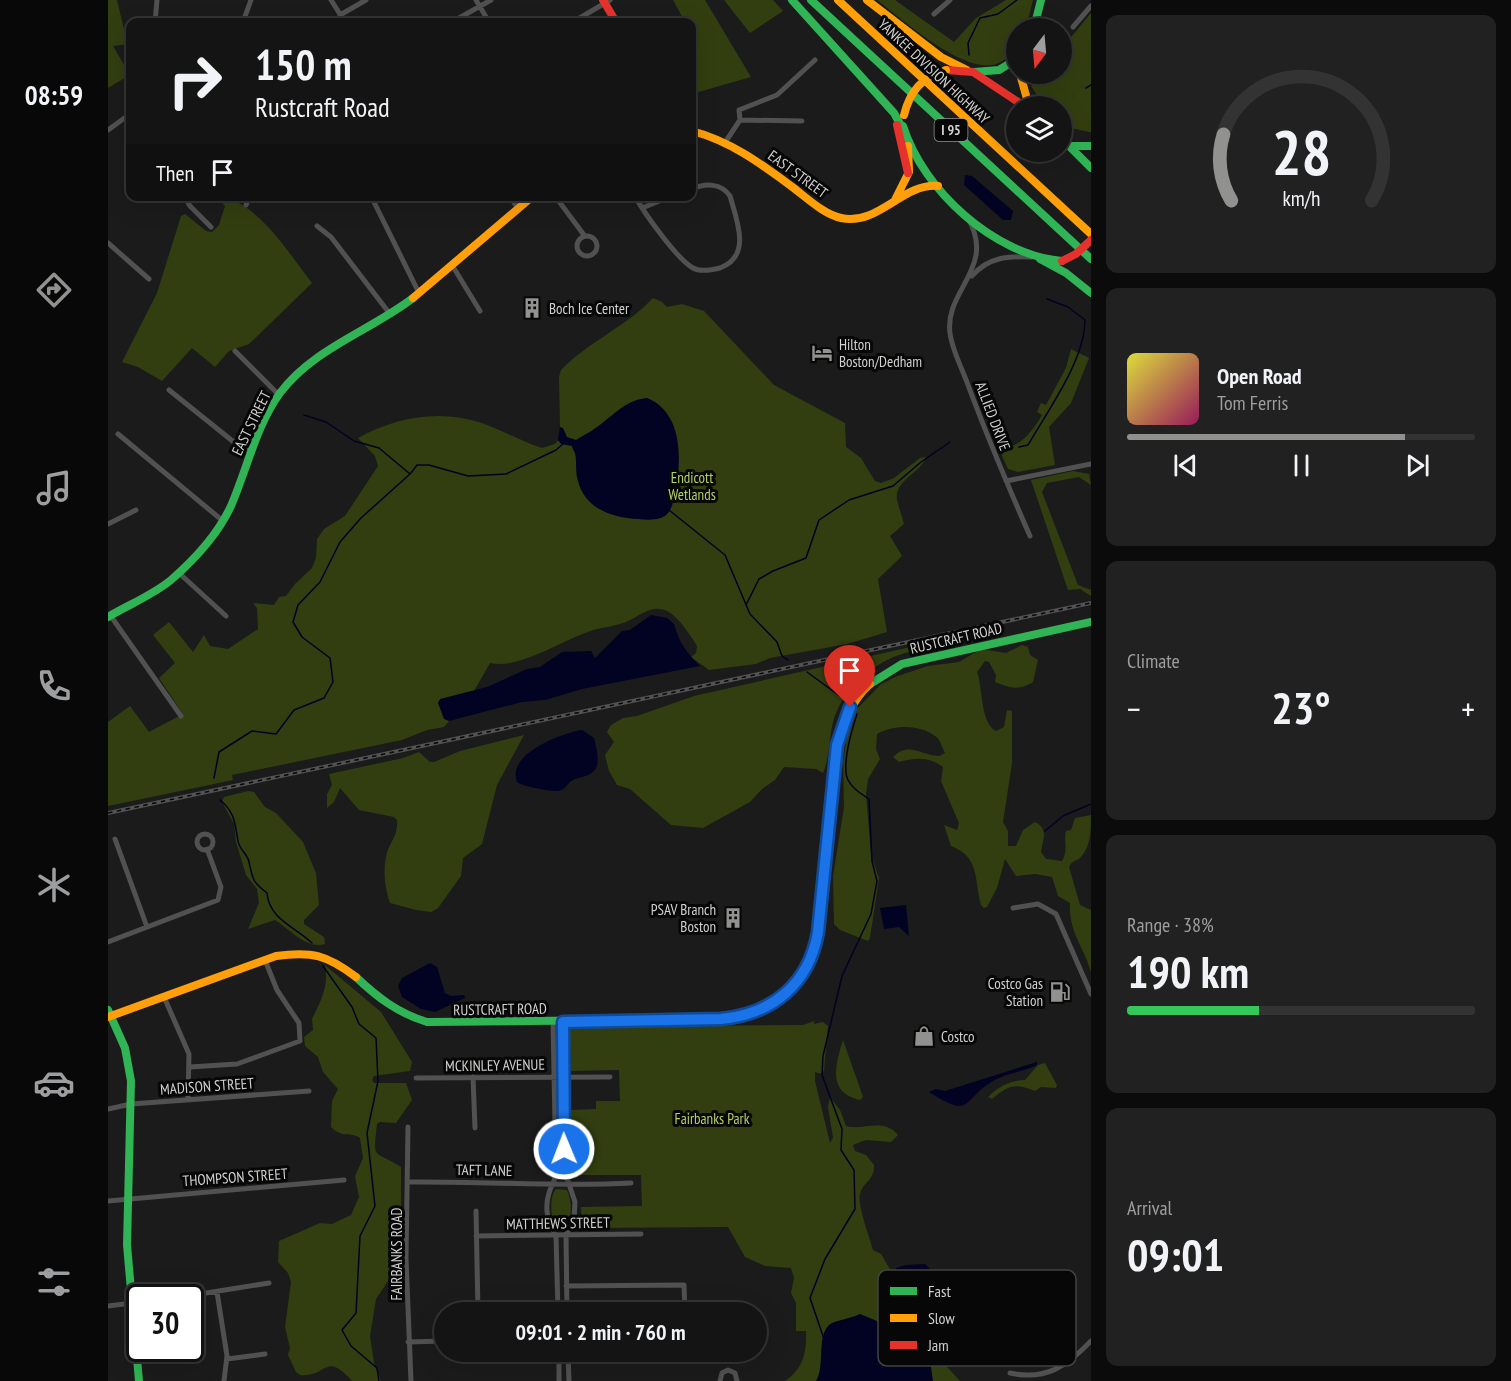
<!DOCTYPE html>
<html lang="en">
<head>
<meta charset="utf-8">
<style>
	body { margin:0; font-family:"PT Sans Narrow",sans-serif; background:#212122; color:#f1f3f6; height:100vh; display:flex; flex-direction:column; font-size:22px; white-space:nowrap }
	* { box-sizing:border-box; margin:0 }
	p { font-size:20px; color:#9d9ea0 }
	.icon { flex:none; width:33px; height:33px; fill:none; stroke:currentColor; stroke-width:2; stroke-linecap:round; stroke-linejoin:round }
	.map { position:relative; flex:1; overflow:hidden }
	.details { display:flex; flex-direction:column; gap:15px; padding:15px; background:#0b0b0b; width:420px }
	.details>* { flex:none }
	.hud { position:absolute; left:18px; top:18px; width:570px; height:183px; border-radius:12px; box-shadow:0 6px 24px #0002,0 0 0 2px #333334; background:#141414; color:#f1f3f6; overflow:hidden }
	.needle { width:39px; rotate:196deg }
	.buttons { position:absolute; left:898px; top:18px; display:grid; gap:12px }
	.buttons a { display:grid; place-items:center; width:66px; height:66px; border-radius:50%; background:#141414; box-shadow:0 6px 24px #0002,0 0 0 2px #333334; font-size:30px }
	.speed { position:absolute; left:18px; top:1284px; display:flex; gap:12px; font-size:30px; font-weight:700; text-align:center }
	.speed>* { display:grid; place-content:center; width:78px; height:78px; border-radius:50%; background:#141414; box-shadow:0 6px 24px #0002,0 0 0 2px #333334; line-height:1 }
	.speed .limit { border:3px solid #111; border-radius:9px; background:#fff; color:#111 }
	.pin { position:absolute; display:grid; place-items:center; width:51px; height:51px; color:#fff; margin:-62px -26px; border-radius:50% 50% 50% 0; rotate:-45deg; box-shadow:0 0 6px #0007 }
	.pin .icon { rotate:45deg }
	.me { position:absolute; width:66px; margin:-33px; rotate:359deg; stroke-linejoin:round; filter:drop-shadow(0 0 4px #0008) }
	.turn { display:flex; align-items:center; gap:21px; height:126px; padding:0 30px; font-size:27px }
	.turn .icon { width:78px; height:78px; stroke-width:2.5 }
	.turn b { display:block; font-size:42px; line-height:51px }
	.then { display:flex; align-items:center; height:57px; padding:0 30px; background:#0003; gap:12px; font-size:22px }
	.big { font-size:45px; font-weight:600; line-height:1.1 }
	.details .widget { flex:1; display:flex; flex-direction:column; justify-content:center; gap:9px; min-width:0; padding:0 21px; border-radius:12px; background:#212122 }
	.details .dial { align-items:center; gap:0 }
	.dial svg { height:156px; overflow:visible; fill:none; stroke:#333334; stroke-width:7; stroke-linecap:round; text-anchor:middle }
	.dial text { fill:#f1f3f6; stroke:none }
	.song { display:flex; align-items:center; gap:18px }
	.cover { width:72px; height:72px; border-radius:9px; background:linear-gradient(135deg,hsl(60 70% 55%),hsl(330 70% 35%)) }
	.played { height:6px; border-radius:3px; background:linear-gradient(90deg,#919190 80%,#333334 80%) }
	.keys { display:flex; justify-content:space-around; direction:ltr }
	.heat { display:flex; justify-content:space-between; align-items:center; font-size:33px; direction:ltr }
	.charge { height:9px; border-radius:4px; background:linear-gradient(90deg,#34c759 38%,#333334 0) }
	.trip { position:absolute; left:326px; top:1302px; width:333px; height:60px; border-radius:30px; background:#141414; box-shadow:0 6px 24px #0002,0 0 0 2px #333334; font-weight:600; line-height:60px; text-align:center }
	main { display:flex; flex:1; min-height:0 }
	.dock { display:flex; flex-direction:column; width:108px; justify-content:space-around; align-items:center; background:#080808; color:#9d9ea0 }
	.dock .icon { width:42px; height:42px }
	.dock .active { color:#919190 }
	.dock b { font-size:27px; color:#f1f3f6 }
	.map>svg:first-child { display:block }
</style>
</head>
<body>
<main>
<nav class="dock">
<b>08:59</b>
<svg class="icon active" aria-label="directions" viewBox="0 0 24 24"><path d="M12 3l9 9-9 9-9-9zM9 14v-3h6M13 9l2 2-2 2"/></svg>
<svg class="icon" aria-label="music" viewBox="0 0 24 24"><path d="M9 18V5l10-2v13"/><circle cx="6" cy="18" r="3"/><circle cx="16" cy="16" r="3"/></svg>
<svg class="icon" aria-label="phone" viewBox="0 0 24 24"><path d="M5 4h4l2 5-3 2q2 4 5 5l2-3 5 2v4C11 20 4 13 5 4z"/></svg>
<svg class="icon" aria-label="climate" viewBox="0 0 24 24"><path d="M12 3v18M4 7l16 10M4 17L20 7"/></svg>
<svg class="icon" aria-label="car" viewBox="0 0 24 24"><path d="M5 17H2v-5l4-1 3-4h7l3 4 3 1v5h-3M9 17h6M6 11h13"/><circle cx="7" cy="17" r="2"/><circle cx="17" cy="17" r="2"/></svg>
<svg class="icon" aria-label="filters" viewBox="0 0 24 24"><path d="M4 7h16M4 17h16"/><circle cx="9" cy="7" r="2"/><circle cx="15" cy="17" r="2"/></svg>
</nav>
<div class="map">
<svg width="983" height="1381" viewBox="0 0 983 1381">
	<rect width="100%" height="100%" fill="#1b1b1b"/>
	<path fill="#323e10" d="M0,0H9L19,42H22V44L5,46L22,75L0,88Z
		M565,0H597L643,77L587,93L584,87V22H577Z
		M616,0H665L675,11L642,33Z
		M769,0H787L846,42L868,18L898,0H925L918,28H909L908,51C902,55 895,62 888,64C856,75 794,19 769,0Z
		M983,13V132H981L963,128L954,121V106H936L923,86L933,74H954V48Z
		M109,197C147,197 182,255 204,283L141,344L121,351L107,367L84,348L54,381L30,367L14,362L49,293L73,216L77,214L98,231L104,232L111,225L117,206Z
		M545,298L554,302L559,307L574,304L596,311L666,385L737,423L738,447L753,458L767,481L773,483L786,478L812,458L818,457C813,473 786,480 789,500C791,508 794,516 796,524L782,536L794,556L770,579L779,632L739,644L662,658L648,664L601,670L583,657L588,653L589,646C582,635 571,617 559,611C544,604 533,615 520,621C511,625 499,627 489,629C458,637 413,670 382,663L362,698L336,727L319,730L294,740L124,775L125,780L0,806V722L22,706L41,732L75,714L51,678L67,663L45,635L61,622L85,652L96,635L102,646L120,649L150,629L149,608L145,603L166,605L171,597L178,596L187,584L204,568L208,558L209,539L216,529L237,516L270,466L267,456L250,438C288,417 332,409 374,423C395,431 414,441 434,448L447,444L456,433L452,427L451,377L453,370C480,342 519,326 545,298Z
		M963,349L981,358L963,403L941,427L947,465L910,472L900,469L891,449C912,448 924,432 934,415L929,412L933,403L938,405L958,368Z
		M965,471L981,474L983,485L971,477L939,483L934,492L970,585L983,590V596L972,589L960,590L923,480Z
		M838,639C826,652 807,649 791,655C762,665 733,692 725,722C721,739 722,757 715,773L708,769L676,767L667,780L654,789L642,802L595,828L563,825L522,789L509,785L501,771L497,755L506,742L499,732L503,725L515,718L529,716L586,696Z
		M914,645L920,647L922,655L930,660L925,682C911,691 902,688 887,682L888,675L881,662L877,661L869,672C875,687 872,723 888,731L896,727L899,710L904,711V763L895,822L900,831V846H908L915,830L927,822C941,829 935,839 933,852L938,859L954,861C961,849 955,842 958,831L963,830L967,818L983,815C983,830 983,847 972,858C967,862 964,860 961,867L972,905L983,910V972C976,947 960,931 962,903L950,896L944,877L927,874L908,876L897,859L889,888L879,907L876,908L873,905C866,879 872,857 843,846L836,825L849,830L851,823L833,781L835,767C821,756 806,758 791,762L785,757C802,741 813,756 831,756L837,753C834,747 832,739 827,736C811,724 785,725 769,734L768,749L772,759L760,779L758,794L763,855L771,878L762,938L760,941L732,930L726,924L725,876L736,807L735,762L742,716L772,685L787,677L820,666L851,662L873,649L898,653Z
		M416,735L389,785L374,844L355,858L353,876L330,908L323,912L308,910L282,903C276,887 274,863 281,847C286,838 290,831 289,820L286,817L251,810L232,788L226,802L219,808V794L224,785L221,774L295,758L311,752L322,762H326L352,751Z
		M140,791L146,792L157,807L168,813L195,842L208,873L211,905L196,920V924L216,937L217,944C198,950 181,928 167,920L140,929L151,903L149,889L138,875L128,842L126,824L114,802L116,797Z
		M217,965L273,1012L304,1062L302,1071L266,1076L264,1080L266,1083H298L304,1100L288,1123L272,1122L269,1124C265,1162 265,1149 293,1167V1222L286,1272L268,1299L262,1336L266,1363L273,1381H244C217,1350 219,1378 192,1375L188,1372L180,1355L182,1348L177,1327L183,1282L180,1273L170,1262L171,1241L212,1223L224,1224L243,1215L251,1197L247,1176L255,1158L252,1138C242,1131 235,1139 223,1127L224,1101L230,1089L215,1072L210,1057L197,1046L196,1037L205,1030L204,1019C213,1000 221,987 217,965Z
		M706,1021V1024L715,1022L720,1026L716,1070L714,1074L707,1072V1081L722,1143L725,1138L720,1107L722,1097L732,1110L738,1126C755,1131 776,1117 790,1135L783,1142L758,1140L745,1145L747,1151L758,1155L766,1165C767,1180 755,1182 752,1194C749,1205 762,1238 765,1250L773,1254L790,1283L796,1284L800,1290L822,1296L811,1306C801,1337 834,1359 852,1381H677C695,1369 699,1352 698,1331H688V1303L683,1293L686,1278L683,1268L657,1266L637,1257L620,1227L480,1228L474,1224L473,1207L534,1206L533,1175H469L463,1171L462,1110L488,1109V1101H512L511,1070L463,1071L461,1027L695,1025Z
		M735,1040L755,1097L752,1100C718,1092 728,1064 735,1040Z
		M937,1063L949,1085L948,1088L933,1087L927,1091C907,1083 901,1085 884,1099L880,1097C890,1087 903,1080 917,1080L930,1065Z
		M448,1189L459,1190C464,1201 465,1219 457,1228L449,1227C442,1219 441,1197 448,1189Z"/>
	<path fill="#020223" d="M857,175L864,176L905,211L903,220H895L856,185Z
		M539,398C575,412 574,461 567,491C566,498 565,507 560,513C554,521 540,520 530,519C505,518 477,509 470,481C467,472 469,461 467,453C466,451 464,448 464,446L453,444L450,440L452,427L455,428L459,437L468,440C476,435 486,430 493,424C509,412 519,400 539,398Z
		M543,615L559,618L566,624C571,643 579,653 592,666L474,689L437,700L414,702L341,721L336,719L330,703L332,699L379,687L419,669L432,667L454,652L483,651L487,658L514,631L522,630Z
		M474,730L486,738C488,746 491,757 489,766C485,777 473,776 465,780C459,783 458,790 450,791C444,792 413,786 409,782C398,754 454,733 474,730Z
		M798,905L801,936L791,927L776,929L772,908Z
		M322,963L329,967L337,993L343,996L356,995L357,998L327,1012L313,1009L294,997L290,986L294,978Z
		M929,1062V1065C915,1072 898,1073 885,1081C853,1100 865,1120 821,1092L828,1089L837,1091Z
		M817,1264L823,1270L827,1288L825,1290L806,1287L803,1282L790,1279L788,1268L798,1265Z
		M752,1314L769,1321L782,1341L807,1354L813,1351L823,1367L825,1381H708C718,1366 707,1332 724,1323C728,1321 744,1318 752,1314Z"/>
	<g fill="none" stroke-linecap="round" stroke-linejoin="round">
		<path stroke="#020223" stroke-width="1.5" d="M861,55L860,43L872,18L890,14L909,0
			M978,88L983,85
			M911,447L920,445C940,410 977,360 977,320L960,307L939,299
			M303,473L309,465H321L360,476L398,474L448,450L456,443
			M561,510L617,555L642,614L669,642L674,656L680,660
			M638,605L651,579L665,571L698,558L711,520L741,500L785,486L813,462L842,442
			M699,672L736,699
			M106,778L111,752L144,731L168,734L186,710L216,698L225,682L222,658L194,637L185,622L190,605L212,582L232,542L253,518L302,474L271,448L246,441L218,422L196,415
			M112,800C127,812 127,824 130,841C131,849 140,855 141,862C145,880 144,881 159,893C161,919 187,927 204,943
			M937,831L955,816L983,804
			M215,966L244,1007L251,1024L268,1038L270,1081L259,1133L267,1206L252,1236L248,1313L234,1330L243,1346L269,1368L271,1381
			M716,1339L702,1298L717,1259L747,1209L746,1170L733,1150L734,1129L714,1075L715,1056L734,976L763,914L769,881L764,861L761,799C752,793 745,789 740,780C733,766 744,729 749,714"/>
		<path stroke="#515151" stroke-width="5" d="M223,0L237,22
			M368,0L381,22
			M826,14L842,0
			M232,15L258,0
			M47,22L49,0
			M135,22L143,0
			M344,22L383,0
			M465,22L502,0
			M965,27L983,6
			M632,120L631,110L669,95L707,60
			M0,130L22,114
			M618,141L632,120L694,121
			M76,196L82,206L103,227
			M263,196L311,293
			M402,196L410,209
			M447,196L476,235
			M527,196C536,213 569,259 585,268C592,272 604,270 612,268C644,256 629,221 622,196C613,183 598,183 584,189
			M138,205L142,196
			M534,208L564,196
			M859,217C890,267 836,290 842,333C844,350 854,368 860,385C879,436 900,486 922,536
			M209,226L223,237L282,314
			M469 246a10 10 0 1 1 20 0a10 10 0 1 1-20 0Z
			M0,243L41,279
			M344,265L372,311
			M864,276C880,257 900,256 924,257
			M127,351L171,395
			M61,390L132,447L143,452
			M10,434L115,521
			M898,481L983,464
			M0,524L28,510
			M71,573L118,616
			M2,615L73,716
			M89 842a8 8 0 1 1 16 0a8 8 0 1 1-16 0Z
			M7,839L39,927
			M905,908L930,904L948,914L983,994
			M0,942L110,900L113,887L99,849
			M56,997L81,1054L80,1100
			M445,1022L448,1174C447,1181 443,1186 441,1193C436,1209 440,1222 448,1236L450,1312
			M455,1022L457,1172L467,1202L466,1219L458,1235L459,1312
			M82,1067L129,1064L192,1041L191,1023L169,990L157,960
			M365,1077L367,1128
			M308,1078L502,1077
			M0,1109L23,1104L201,1091
			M300,1127L298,1258L303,1381
			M300,1182C375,1181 449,1187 523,1183
			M0,1201L236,1180
			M368,1211L370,1312
			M368,1236L533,1234
			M458,1286L576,1285L577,1312
			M109,1292L119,1356L116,1381
			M67,1298L161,1283
			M0,1306L32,1302
			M300,1342L336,1341
			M451,1352V1381
			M460,1352L461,1381
			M119,1359L157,1354
			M902,1373C938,1381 959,1366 983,1341
			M612,1381L614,1373L620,1370L627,1373L629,1381"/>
		<path stroke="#30b455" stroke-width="8" d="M684,0L786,113L796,131
			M703,0L983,259
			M926,28L933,0
			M866,72L891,70L909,59
			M795,126C815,190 886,255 954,261
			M954,139L983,168
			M964,146H983
			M932,259L958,273L983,293
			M0,617C20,605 45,595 63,580C86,560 110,534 123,506C139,469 148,426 172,393C206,348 262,331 305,298
			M762,684L794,664L983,622
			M248,977C270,998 290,1013 319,1022L512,1020
			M0,1010L17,1048L23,1081L19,1245L31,1381"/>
		<path stroke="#ff9f0a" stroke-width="8" d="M730,0L983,234
			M759,0L833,57L859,70
			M912,74L921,106
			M584,131C622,141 652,163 683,186C698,197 715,214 733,218C771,226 794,183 830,186
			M787,200L801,172L800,146
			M305,298L425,196
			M0,1017L168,956C204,951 219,955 248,977
			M512,1020C554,1020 602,1025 644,1013C769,976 678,759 762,684"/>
		<path stroke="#e5322d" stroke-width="8" d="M495,0L508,22
			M838,70L865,72L916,106
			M789,125L800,173"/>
		<g stroke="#525252" stroke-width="4">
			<path id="rail" d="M0,813L983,603"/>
		</g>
		<use href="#rail" stroke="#060706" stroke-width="1.5" stroke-dasharray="4.5" stroke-linecap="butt"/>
		<path stroke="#ff9f0a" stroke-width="8" d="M796,115C802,91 814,77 838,70"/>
		<path stroke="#e5322d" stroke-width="8" d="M954,261L968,254L983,240"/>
	</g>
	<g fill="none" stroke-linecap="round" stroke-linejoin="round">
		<g stroke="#114b97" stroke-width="15">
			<path id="route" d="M456,1149L455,1022L613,1019C665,1014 701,984 710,932L729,745L742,707"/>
		</g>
		<use href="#route" stroke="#1a73e8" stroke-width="10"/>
	</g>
	<defs>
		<g id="building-bare" transform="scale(1.62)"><path d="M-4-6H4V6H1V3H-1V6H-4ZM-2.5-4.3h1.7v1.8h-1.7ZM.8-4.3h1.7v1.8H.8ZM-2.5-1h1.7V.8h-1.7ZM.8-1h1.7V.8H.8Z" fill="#919190" stroke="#060706" stroke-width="2.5" paint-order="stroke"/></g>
		<g id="hotel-bare" transform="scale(1.62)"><path d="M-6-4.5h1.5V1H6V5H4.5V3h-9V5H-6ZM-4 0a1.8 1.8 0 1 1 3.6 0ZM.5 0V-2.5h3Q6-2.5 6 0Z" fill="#919190" stroke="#060706" stroke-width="2.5" paint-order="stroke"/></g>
		<g id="fuel-bare" transform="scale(1.62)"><path d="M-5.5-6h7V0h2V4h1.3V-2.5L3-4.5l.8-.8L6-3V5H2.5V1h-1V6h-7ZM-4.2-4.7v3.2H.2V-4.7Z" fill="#919190" stroke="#060706" stroke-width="2.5" paint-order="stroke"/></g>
		<g id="shop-bare" transform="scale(1.62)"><path d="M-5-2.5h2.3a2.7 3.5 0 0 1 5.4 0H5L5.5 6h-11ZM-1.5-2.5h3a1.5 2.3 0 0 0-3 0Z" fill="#919190" stroke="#060706" stroke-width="2.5" paint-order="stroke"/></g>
	</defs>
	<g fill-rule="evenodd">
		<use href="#building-bare" x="424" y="308"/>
		<use href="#hotel-bare" x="714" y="353"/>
		<use href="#building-bare" x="625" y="918"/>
		<use href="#fuel-bare" x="952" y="992"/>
		<use href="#shop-bare" x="816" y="1036"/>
	</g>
	<g text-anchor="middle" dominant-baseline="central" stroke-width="6" stroke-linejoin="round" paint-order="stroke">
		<rect fill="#060706" stroke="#949493" stroke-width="1.5" x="826.5" y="119" width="33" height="22" rx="4.5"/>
		<g font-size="14" font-weight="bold" fill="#d1d1cf">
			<text x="843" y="130">I 95</text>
		</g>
		<g font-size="15" fill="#d1d1cf" stroke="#060706">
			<text transform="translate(826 71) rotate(43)">YANKEE DIVISION HIGHWAY</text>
			<text transform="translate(690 174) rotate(36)">EAST STREET</text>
			<text transform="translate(885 416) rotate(69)">ALLIED DRIVE</text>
			<text transform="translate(143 423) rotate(-64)">EAST STREET</text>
			<text transform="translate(848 638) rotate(-13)">RUSTCRAFT ROAD</text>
			<text transform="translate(392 1009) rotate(-1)">RUSTCRAFT ROAD</text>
			<text transform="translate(387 1065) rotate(-1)">MCKINLEY AVENUE</text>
			<text transform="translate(99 1086) rotate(-4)">MADISON STREET</text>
			<text transform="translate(376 1170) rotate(1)">TAFT LANE</text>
			<text transform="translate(127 1177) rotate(-4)">THOMPSON STREET</text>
			<text transform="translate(450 1223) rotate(-1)">MATTHEWS STREET</text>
			<text transform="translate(288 1254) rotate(-90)">FAIRBANKS ROAD</text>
		</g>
		<g font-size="15" fill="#d1d1cf" stroke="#060706" text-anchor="start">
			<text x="441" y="308">Boch Ice Center</text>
			<text x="731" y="344">Hilton<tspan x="731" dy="17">Boston/Dedham</tspan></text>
			<text x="608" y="909" text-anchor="end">PSAV Branch<tspan x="608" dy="17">Boston</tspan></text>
			<text x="935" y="983" text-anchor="end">Costco Gas<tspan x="935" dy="17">Station</tspan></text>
			<text x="833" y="1036">Costco</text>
		</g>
		<g font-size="15" fill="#b3d163" stroke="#060706">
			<text x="584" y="477">Endicott<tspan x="584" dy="17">Wetlands</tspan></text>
			<text x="604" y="1118">Fairbanks Park</text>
		</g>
	</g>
	<rect x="770" y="1270" width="198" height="96" rx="9" fill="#060706" stroke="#434442" stroke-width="1.5"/>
	<rect x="782" y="1287" width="27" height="8" fill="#30b455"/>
	<rect x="782" y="1314" width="27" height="8" fill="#ff9f0a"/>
	<rect x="782" y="1341" width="27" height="8" fill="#e5322d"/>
	<g font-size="16" fill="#d1d1cf">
		<text x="820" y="1297">Fast</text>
		<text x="820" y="1324">Slow</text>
		<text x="820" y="1351">Jam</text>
	</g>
</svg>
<div class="buttons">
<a><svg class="needle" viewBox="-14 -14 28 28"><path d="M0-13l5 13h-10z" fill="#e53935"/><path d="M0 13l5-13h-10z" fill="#9d9ea0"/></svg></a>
<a><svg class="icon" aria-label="layers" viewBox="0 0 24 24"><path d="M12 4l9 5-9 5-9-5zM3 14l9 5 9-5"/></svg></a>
</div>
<div class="speed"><div class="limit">30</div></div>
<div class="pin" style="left:742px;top:707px;background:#d93025"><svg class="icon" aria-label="arrive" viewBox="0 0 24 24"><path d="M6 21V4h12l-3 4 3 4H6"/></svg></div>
<svg class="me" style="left:456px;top:1149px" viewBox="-20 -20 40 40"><circle r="17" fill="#1a73e8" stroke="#fff" stroke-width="3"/><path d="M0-11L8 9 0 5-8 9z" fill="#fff"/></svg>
<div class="trip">09:01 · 2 min · 760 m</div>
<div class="hud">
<div class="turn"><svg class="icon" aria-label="right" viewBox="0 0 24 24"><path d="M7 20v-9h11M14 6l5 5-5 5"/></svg><div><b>150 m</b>Rustcraft Road</div></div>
<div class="then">Then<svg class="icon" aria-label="arrive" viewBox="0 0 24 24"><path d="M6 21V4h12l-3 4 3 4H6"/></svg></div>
</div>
</div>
<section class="details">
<div class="widget dial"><svg viewBox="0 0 100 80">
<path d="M14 69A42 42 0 1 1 86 69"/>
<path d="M14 69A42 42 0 0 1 10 35" stroke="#919190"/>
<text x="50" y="56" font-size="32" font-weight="700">28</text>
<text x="50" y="72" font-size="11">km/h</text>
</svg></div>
<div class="widget">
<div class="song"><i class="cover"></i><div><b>Open Road</b><p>Tom Ferris</p></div></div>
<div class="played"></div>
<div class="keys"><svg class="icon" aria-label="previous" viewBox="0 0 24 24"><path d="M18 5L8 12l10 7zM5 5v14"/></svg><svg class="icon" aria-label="pause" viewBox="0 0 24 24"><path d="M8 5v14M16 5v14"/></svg><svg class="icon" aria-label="next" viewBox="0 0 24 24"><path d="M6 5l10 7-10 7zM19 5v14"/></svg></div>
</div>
<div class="widget"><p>Climate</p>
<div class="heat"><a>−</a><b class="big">23°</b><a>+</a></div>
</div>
<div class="widget"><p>Range · 38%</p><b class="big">190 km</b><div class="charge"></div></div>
<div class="widget"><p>Arrival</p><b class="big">09:01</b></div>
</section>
</main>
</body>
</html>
